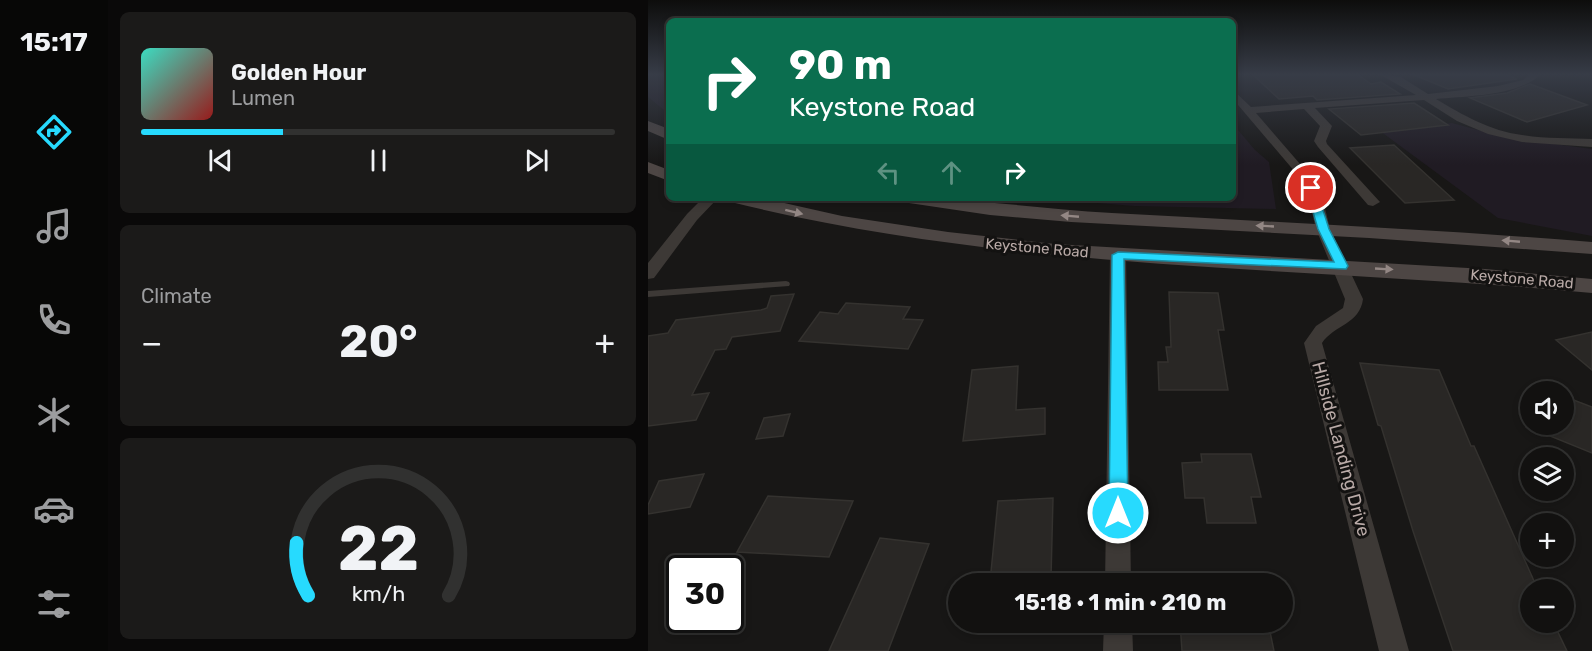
<!DOCTYPE html>
<html lang="en">
<head>
<meta charset="utf-8">
<style>
	body { margin:0; font-family:Rubik,sans-serif; background:#1b1a19; color:#f1f3f6; height:100vh; display:flex; flex-direction:column; font-size:22px; white-space:nowrap }
	* { box-sizing:border-box; margin:0 }
	p { font-size:20px; color:#9c9d9f }
	.icon { flex:none; width:33px; height:33px; fill:none; stroke:currentColor; stroke-width:2; stroke-linecap:round; stroke-linejoin:round }
	.map { position:relative; flex:1; overflow:hidden }
	.sheet { display:flex; flex-direction:column; gap:12px; padding:12px; background:#0a0909; width:540px }
	.sheet>* { flex:none }
	.top-card { position:absolute; left:18px; top:18px; width:570px; height:183px; border-radius:9px; box-shadow:0 3px 9px #0003,0 0 0 2px #313130; background:#0b6e4f; color:#fff; overflow:hidden }
	.tools { position:absolute; left:872px; top:381px; display:grid; gap:12px }
	.tools a { display:grid; place-items:center; width:54px; height:54px; border-radius:50%; background:#121110; box-shadow:0 3px 9px #0003,0 0 0 2px #313130; font-size:30px }
	.speed { position:absolute; left:18px; top:555px; display:flex; gap:12px; font-size:30px; font-weight:700; text-align:center }
	.speed>* { display:grid; place-content:center; width:78px; height:78px; border-radius:50%; background:#121110; box-shadow:0 3px 9px #0003,0 0 0 2px #313130; line-height:1 }
	.speed .limit { border:3px solid #111; border-radius:9px; background:#fff; color:#111 }
	.pin { position:absolute; display:grid; place-items:center; width:51px; height:51px; color:#fff; margin:-26px; border:3px solid #fff; border-radius:50%; box-shadow:0 2px 6px #0007 }
	.me { position:absolute; width:66px; margin:-33px; rotate:0deg; stroke-linejoin:round; filter:drop-shadow(0 0 4px #0008) }
	.turn { display:flex; align-items:center; gap:21px; height:126px; padding:0 24px; font-size:27px }
	.turn .icon { width:78px; height:78px; stroke-width:2.5 }
	.turn b { display:block; font-size:42px; line-height:51px }
	.lanes { display:flex; align-items:center; height:57px; padding:0 24px; background:#0003; justify-content:center; gap:30px; direction:ltr }
	.lanes .off { opacity:.35 }
	.big { font-size:45px; font-weight:700; line-height:1.1 }
	.sheet .tile { flex:1; display:flex; flex-direction:column; justify-content:center; gap:9px; min-width:0; padding:0 21px; border-radius:9px; background:#1b1a19 }
	.sheet .dial { align-items:center; gap:0 }
	.dial svg { height:156px; overflow:visible; fill:none; stroke:#313130; stroke-width:7; stroke-linecap:round; text-anchor:middle }
	.dial text { fill:#f1f3f6; stroke:none }
	.song { display:flex; align-items:center; gap:18px }
	.cover { width:72px; height:72px; border-radius:9px; background:linear-gradient(135deg,hsl(170 70% 55%),hsl(0 70% 35%)) }
	.played { height:6px; border-radius:3px; background:linear-gradient(90deg,#27dafe 30%,#313130 30%) }
	.keys { display:flex; justify-content:space-around; direction:ltr }
	.heat { display:flex; justify-content:space-between; align-items:center; font-size:33px; direction:ltr }
	.trip { position:absolute; left:300px; top:573px; width:345px; height:60px; border-radius:30px; background:#121110; box-shadow:0 3px 9px #0003,0 0 0 2px #313130; font-weight:700; line-height:60px; text-align:center }
	main { display:flex; flex:1; min-height:0 }
	.tab-bar { display:flex; flex-direction:column; width:108px; justify-content:space-around; align-items:center; background:#070706; color:#9c9d9f }
	.tab-bar .icon { width:42px; height:42px }
	.tab-bar .active { color:#27dafe }
	.tab-bar b { font-size:27px; color:#f1f3f6 }
	.map>svg:first-child { display:block }
</style>
</head>
<body>
<main>
<nav class="tab-bar">
<b>15:17</b>
<svg class="icon active" aria-label="directions" viewBox="0 0 24 24"><path d="M12 3l9 9-9 9-9-9zM9 14v-3h6M13 9l2 2-2 2"/></svg>
<svg class="icon" aria-label="music" viewBox="0 0 24 24"><path d="M9 18V5l10-2v13"/><circle cx="6" cy="18" r="3"/><circle cx="16" cy="16" r="3"/></svg>
<svg class="icon" aria-label="phone" viewBox="0 0 24 24"><path d="M5 4h4l2 5-3 2q2 4 5 5l2-3 5 2v4C11 20 4 13 5 4z"/></svg>
<svg class="icon" aria-label="climate" viewBox="0 0 24 24"><path d="M12 3v18M4 7l16 10M4 17L20 7"/></svg>
<svg class="icon" aria-label="car" viewBox="0 0 24 24"><path d="M5 17H2v-5l4-1 3-4h7l3 4 3 1v5h-3M9 17h6M6 11h13"/><circle cx="7" cy="17" r="2"/><circle cx="17" cy="17" r="2"/></svg>
<svg class="icon" aria-label="filters" viewBox="0 0 24 24"><path d="M4 7h16M4 17h16"/><circle cx="9" cy="7" r="2"/><circle cx="15" cy="17" r="2"/></svg>
</nav>
<section class="sheet">
<div class="tile">
<div class="song"><i class="cover"></i><div><b>Golden Hour</b><p>Lumen</p></div></div>
<div class="played"></div>
<div class="keys"><svg class="icon" aria-label="previous" viewBox="0 0 24 24"><path d="M18 5L8 12l10 7zM5 5v14"/></svg><svg class="icon" aria-label="pause" viewBox="0 0 24 24"><path d="M8 5v14M16 5v14"/></svg><svg class="icon" aria-label="next" viewBox="0 0 24 24"><path d="M6 5l10 7-10 7zM19 5v14"/></svg></div>
</div>
<div class="tile"><p>Climate</p>
<div class="heat"><a>−</a><b class="big">20°</b><a>+</a></div>
</div>
<div class="tile dial"><svg viewBox="0 0 100 80">
<path d="M14 69A42 42 0 1 1 86 69"/>
<path d="M14 69A42 42 0 0 1 8 42" stroke="#27dafe"/>
<text x="50" y="56" font-size="32" font-weight="700">22</text>
<text x="50" y="72" font-size="11">km/h</text>
</svg></div>
</section>
<div class="map">
<svg width="944" height="651" viewBox="0 0 944 651">
	<rect width="100%" height="100%" fill="#181716"/>
	<path fill="#201b23" d="M0,74H21V114L0,97Z
		M804,123L860,138L944,149V236L850,218L732,131Z
		M585,124L607,150L621,162L628,209L486,206L389,198H585Z"/>
	<path fill="#292725" stroke="#34322f" stroke-width="1.5" d="M604,74H709L723,84L733,82L752,94L669,100L665,96L631,99Z
		M764,74H855L869,79L800,89Z
		M882,84L939,105L879,122L822,98L859,93Z
		M766,103L800,125L713,135L681,109Z
		M746,145L806,200L757,203L702,148Z
		M521,292L570,293L576,330H570L580,390H511L510,362H520L518,347H523Z
		M146,294L132,331L84,337L78,349L67,350L44,395L61,393L48,420L0,426V336L20,333L28,320L113,310L119,308L123,296Z
		M198,303L262,307L255,319L275,320L260,349L151,341L172,312L190,314Z
		M944,332V370L908,340Z
		M712,363L791,370L823,446H826L890,590H882V622H905L919,651H805L765,531L733,426L730,425Z
		M370,366L368,410L397,408V434L315,441L324,370Z
		M915,396L944,407V453L880,427L882,409V424H915Z
		M142,414L135,436L108,439L116,418Z
		M553,454H603L613,497H603L608,523H559L556,498H537L534,463L554,462Z
		M56,474L42,507L0,514V505L11,481Z
		M120,496L205,501L181,557L89,552Z
		M405,498L403,578L342,582L350,501Z
		M232,538L281,544L240,651H181Z
		M532,622H620L626,651H534Z"/>
	<g fill="none" stroke-linecap="round" stroke-linejoin="round">
		<path fill="#3d3936" fill-rule="evenodd" d="M138,281L141,282L142,284L141,286L0,297V291Z"/>
		<path fill="#3d3936" fill-rule="evenodd" d="M731,74L753,77L780,94L850,86L875,80L882,74H893C872,96 818,96 788,99C815,115 842,131 874,135C897,139 921,138 944,139V147L874,142L840,134L809,121L776,100L667,108L684,126L678,141L679,144L732,202L725,206L720,205L670,147L666,141L672,126L656,109L608,113L665,179L676,204L682,229L715,299C712,324 686,325 674,343L761,651H731L656,343L668,326L695,308L697,299L668,229L662,204L653,179L585,99V90L603,107L768,95Z
			M55,198H70L49,220L6,278L0,279V263L39,214Z
			M470,250L478,255L483,584H457L462,255Z
			M456,622H484L485,651H455Z"/>
		<path fill="#4d4644" fill-rule="evenodd" d="M0,121L21,129V140L0,131Z
			M0,162L21,170V181L0,173Z
			M80,198H114L194,216L300,232L407,244L837,269L944,279V293C656,266 365,272 83,202Z
			M252,198C323,198 393,209 464,213C624,222 784,229 944,242V254L721,238L423,222L342,215L261,203L255,202Z"/>
	</g>
	<defs><path id="oneway-solid" d="M-6-.8H1V-3.2L6.5 0L1 3.2V.8H-6Z" transform="scale(1.5)"/></defs>
	<g fill="#938784">
		<use href="#oneway-solid" transform="translate(146 212) rotate(14)"/>
		<use href="#oneway-solid" transform="translate(422 216) rotate(-175)"/>
		<use href="#oneway-solid" transform="translate(617 226) rotate(-177)"/>
		<use href="#oneway-solid" transform="translate(863 241) rotate(-175)"/>
		<use href="#oneway-solid" transform="translate(736 269) rotate(3)"/>
	</g>
	<linearGradient id="sky" x2="0" y2="1"><stop stop-color="#0d0d0c"/><stop offset="0.45" stop-color="#373c47"/><stop offset="1" stop-color="#373c47" stop-opacity="0"/></linearGradient>
	<rect width="944" height="165" fill="url(#sky)"/>
	<path fill="#27dafe" stroke="#198ea5" stroke-width="1.5" d="M663,185L668,188L681,229L700,266L698,269L476,259L480,513L477,519L470,522L464,519L461,513L464,255L470,252L686,262L670,229L658,188Z"/>
	<g text-anchor="middle" dominant-baseline="central" stroke-width="6" stroke-linejoin="round" paint-order="stroke">
		<g font-size="15" fill="#b9aaa7" stroke="#131211">
			<text transform="translate(389 248) rotate(5)">Keystone Road</text>
			<text transform="translate(874 279) rotate(5)">Keystone Road</text>
		</g>
		<g font-size="18" fill="#b9aaa7" stroke="#131211">
			<text transform="translate(693 449) rotate(75)">Hillside Landing Drive</text>
		</g>
	</g>
</svg>
<div class="tools">
<a><svg class="icon" aria-label="sound" viewBox="0 0 24 24"><path d="M4 9h4l5-4v14l-5-4H4zM17 9q2 3 0 6"/></svg></a>
<a><svg class="icon" aria-label="layers" viewBox="0 0 24 24"><path d="M12 4l9 5-9 5-9-5zM3 14l9 5 9-5"/></svg></a>
<a>+</a>
<a>−</a>
</div>
<div class="speed"><div class="limit">30</div></div>
<div class="pin" style="left:663px;top:188px;background:#d93025"><svg class="icon" aria-label="arrive" viewBox="0 0 24 24"><path d="M6 21V4h12l-3 4 3 4H6"/></svg></div>
<svg class="me" style="left:470px;top:513px" viewBox="-20 -20 40 40"><circle r="17" fill="#27dafe" stroke="#fff" stroke-width="3"/><path d="M0-11L8 9 0 5-8 9z" fill="#fff"/></svg>
<div class="trip">15:18 · 1 min · 210 m</div>
<div class="top-card">
<div class="turn"><svg class="icon" aria-label="right" viewBox="0 0 24 24"><path d="M7 20v-9h11M14 6l5 5-5 5"/></svg><div><b>90 m</b>Keystone Road</div></div>
<div class="lanes"><svg class="icon off" aria-label="left" viewBox="0 0 24 24"><path d="M17 20v-9H6M10 6l-5 5 5 5"/></svg><svg class="icon off" aria-label="ahead" viewBox="0 0 24 24"><path d="M12 20V5M6 11l6-6 6 6"/></svg><svg class="icon" aria-label="right" viewBox="0 0 24 24"><path d="M7 20v-9h11M14 6l5 5-5 5"/></svg></div>
</div>
</div>
</main>
</body>
</html>
